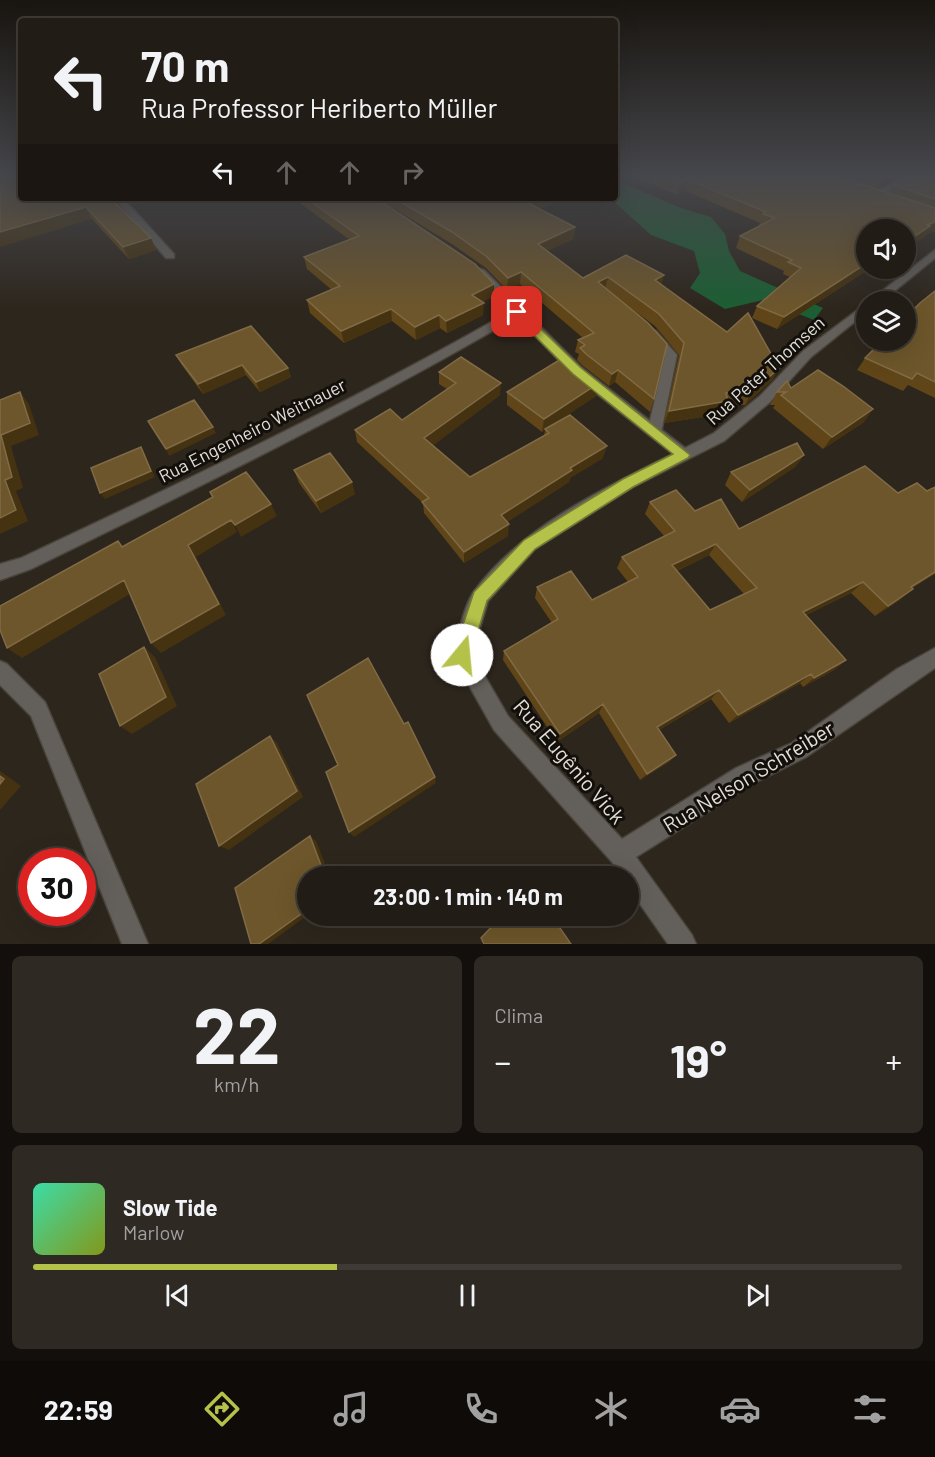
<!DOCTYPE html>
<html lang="pt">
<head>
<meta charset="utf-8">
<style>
	body { margin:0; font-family:Barlow,sans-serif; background:#2e2923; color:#f1f3f6; height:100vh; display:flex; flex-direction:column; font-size:22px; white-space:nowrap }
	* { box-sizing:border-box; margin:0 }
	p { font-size:20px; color:#a2a1a1 }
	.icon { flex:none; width:33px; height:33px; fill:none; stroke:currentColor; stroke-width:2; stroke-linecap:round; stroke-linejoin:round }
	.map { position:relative; height:944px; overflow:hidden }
	.sheet { display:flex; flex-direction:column; gap:12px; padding:12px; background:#130f0c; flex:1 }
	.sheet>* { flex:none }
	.banner { position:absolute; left:18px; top:18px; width:600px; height:183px; border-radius:6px; box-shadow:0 6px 24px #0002,0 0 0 2px #3f3a35; background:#221c16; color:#f1f3f6; overflow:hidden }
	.controls { position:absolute; left:856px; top:219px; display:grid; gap:12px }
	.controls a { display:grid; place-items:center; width:60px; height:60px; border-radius:50%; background:#221c16; box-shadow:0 6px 24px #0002,0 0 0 2px #3f3a35; font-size:30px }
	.speed { position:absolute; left:18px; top:848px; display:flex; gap:12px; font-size:30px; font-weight:700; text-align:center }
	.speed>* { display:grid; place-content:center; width:78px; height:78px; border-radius:50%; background:#221c16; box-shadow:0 6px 24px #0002,0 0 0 2px #3f3a35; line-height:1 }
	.speed .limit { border:9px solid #d22; background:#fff; color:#111 }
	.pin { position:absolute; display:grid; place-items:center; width:51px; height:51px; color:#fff; margin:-26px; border-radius:12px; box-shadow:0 3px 9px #0006 }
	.me { position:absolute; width:66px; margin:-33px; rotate:17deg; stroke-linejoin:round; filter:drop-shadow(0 0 4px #0008) }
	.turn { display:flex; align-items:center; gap:21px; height:126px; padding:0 24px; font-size:27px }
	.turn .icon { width:78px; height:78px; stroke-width:2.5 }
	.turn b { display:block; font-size:42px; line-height:51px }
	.lanes { display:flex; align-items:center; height:57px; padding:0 24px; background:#0003; justify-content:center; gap:30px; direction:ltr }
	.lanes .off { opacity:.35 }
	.big { font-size:45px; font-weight:700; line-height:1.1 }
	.sheet .card { flex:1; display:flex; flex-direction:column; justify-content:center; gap:9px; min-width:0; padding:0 21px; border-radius:9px; background:#2e2923 }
	.sheet .dial { align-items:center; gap:0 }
	.dial b { font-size:78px; line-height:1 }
	.song { display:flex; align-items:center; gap:18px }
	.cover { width:72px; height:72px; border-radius:9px; background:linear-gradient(135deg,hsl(160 70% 55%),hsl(70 70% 35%)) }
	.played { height:6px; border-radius:3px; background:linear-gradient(90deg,#b4c24a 35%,#3f3a35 35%) }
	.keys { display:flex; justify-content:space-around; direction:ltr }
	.heat { display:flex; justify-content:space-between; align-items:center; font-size:33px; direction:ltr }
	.sheet .tiles { flex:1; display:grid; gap:12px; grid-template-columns:1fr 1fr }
	.card:last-child { grid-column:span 2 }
	.trip { position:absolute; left:297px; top:866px; width:342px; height:60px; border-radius:30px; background:#221c16; box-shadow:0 6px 24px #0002,0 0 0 2px #3f3a35; font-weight:700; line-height:60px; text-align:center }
	.tab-bar { display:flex; height:96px; justify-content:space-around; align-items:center; background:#0e0b09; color:#a2a1a1 }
	.tab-bar .icon { width:42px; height:42px }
	.tab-bar .selected { color:#b4c24a }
	.tab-bar b { font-size:27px; color:#f1f3f6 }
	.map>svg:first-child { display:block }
</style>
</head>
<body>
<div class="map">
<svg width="935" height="944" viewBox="0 0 935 944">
	<rect width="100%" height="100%" fill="#2d261d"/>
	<path fill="#1c5e33" d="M625,184L681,208L711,217L725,234L729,251L740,271L823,308L814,320L763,300L725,309L690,288L700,273L694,251L651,235L610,198H615V187Z"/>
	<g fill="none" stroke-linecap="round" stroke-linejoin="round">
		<g stroke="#4a433b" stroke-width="3">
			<path id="lane" d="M652,330L656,331L677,355L661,433L654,438L647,433L665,356L646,334Z"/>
		</g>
		<g stroke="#4a433b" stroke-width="3">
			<path id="street" d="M902,177H911L878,199H872V195Z
				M114,198H123L174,254V258H166Z
				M935,250V258L881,302H868Z
				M480,269L484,270L582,368L685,448L714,433L760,396L803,351L867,303V312L811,357L770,402L724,441L633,487L535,549L488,601L472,654L508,716L622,839L736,768L792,743L897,669L935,648V668L806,757L752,784L636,857L692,935L696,944H668L628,887V876H621L612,862L494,730L452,655C458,637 464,604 475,590C522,527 604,488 673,454L572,374L517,317C359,409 195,489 31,569L0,580V564L21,558C187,480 352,402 511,311L476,274V270Z
				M0,661L7,664L45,702L148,944H122L31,716L0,685Z"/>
		</g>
		<use href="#lane" fill="#63605b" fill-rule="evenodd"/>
		<use href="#street" fill="#63605b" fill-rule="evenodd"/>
	</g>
	<path fill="#5f4517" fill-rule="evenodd" d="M637,177H899L878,189L889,193L893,185L935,177V231L925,235L923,238L867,230V268H876L872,271L869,269L777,329L752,318L757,306L790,277L783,274L784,271L736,248L740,236L760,226L759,225L760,223L686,191L677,195Z
		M21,198H115L119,207L151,238L156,250L129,259L92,219Z
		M126,198H159L133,205Z
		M293,198H376L494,296L482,302L483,315L447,333L440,328L416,340L392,321L344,343L310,313L307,300L332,290L307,269L304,257L350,240Z
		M377,198H566L539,209L575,227L573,239L547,251L583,278L626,255L661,285L727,332L779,368L772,380L745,405H726L722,414L664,423L679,355L655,326L622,302L654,399L650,412L615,382L609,386L583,366L577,360L579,354L575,352L578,340L583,338L520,284L507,290L486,268L452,244Z
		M935,291V398L908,385L903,391L857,370L865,358Z
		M176,355L288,368L291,377L260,392L246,375L203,394L181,364Z
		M439,372L500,395L433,445L470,477L544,436L545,430L542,432L507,405V392L596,396L555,423L603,458L570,478L569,482L507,522L508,536L464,563L424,513L423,503L357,442L355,430L402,420L447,389L439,384Z
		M791,388L864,422L823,449L773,408L775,405H770L777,392Z
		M804,455L795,467L742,502L725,485L731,472Z
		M294,470L355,494L321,513L299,483Z
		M650,502L695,511L739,529L935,574L912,588L900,600L875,616L851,593L806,615L846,660L834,670L803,687L800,683L729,723L711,699L659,730L676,755L669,762L640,780L599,713L557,742L503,660L504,651L552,623L535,598L537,587L592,600L628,582L617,568L622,557L664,536L645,514ZM709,555L744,594L710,610L677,571Z"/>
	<path fill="#453210" d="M886,177H899L874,192L880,180Z
		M689,180L686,191L677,195L680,183Z
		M115,198L120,209L111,199Z
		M129,198H159L133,205Z
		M538,198H566L525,214L526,202Z
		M86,207L92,219L0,247V232Z
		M935,222V231L925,235L923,238L906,249V242L927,225Z
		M575,227L573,239L537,256L538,244Z
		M151,238L156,250L129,259L123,247Z
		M867,263V268H870L869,269L777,329L784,317Z
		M521,272L520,284L507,290L508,278Z
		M664,275L661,287L655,280Z
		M608,277L605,289L598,282Z
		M494,284V296L472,307V295Z
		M484,303L483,315L447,333L446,321Z
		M391,309L392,321L344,343L341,331Z
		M439,315L440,328L416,340L415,327Z
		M242,365L246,375L203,394L198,384Z
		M288,368L291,377L260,392L256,382Z
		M779,368L772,380L745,405L751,393Z
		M618,370L615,382L609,386L612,374Z
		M501,383L500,395L426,451L424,438Z
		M599,383L596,396L546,430L545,429V430L542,432L544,419Z
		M20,392L29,404L39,435L11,446L23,488L16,491L28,521L0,534V518L5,480L1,435Z
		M728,401L722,414L664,423L669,411Z
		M873,409L864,422L823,449L832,437Z
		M213,427L216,433L169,456L166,449Z
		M607,446L603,458L570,478L569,482L500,527L501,515L570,468Z
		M141,447L145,454L155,477L105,499L100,493Z
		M804,455L795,467L742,502L750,490Z
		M352,482L355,494L321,513L316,501Z
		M271,504L277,516L241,537L235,525Z
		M231,520L237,532L196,557L226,615L161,653L151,643L188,545Z
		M509,524L508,536L464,563V552Z
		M716,544L709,555L666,576L672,565Z
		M935,572V574L897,598L911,587Z
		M124,580L135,591L22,658L7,648Z
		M863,582L851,593L793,622L803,612Z
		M913,589L900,600L875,616L888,606Z
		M144,647L155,657L177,706L132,734L120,726Z
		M846,660L834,670L803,687L814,678Z
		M811,674L800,683L729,723L738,715Z
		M719,690L711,699L651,735L657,727Z
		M603,704L599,713L557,742L560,734Z
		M270,736L277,743L303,797L229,850L219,846Z
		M676,755L669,762L640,780L647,774Z
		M0,771L21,786L0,810Z
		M435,777L436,783L354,837L349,832Z
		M310,836L316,841L330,876H325Z
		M308,909V915L268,944H259Z"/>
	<path fill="#6d562b" stroke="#806b46" stroke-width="1.5" fill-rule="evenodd" d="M0,177H21V198H114L111,199L151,238L123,247L86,207L0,232Z
		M664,177H840L935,208V222L927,225L930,226L906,242V230H867V263L784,317L757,306L801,268L788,262L792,260L740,236L775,218L763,214L766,212L689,180L680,183Z
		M867,177H886L880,180Z
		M905,177H935V199L893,185Z
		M306,198H376L475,264L494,284L472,295L484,303L446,321L439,315L415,327L391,309L341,331L307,300L340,286L304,257L359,236Z
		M394,198H538L526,202L575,227L538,244L583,278L626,255L664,275L655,280L727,332L748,313L779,368L751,393H726L728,401L669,411L684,343L659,314L608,277L598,282L648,323L667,344L654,399L618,370L612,374L586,354L580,348L585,345L578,340L594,333L521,272L508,278L486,256L452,232Z
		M935,291V382L917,373L912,379L865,358L883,340H906V317L920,303Z
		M251,326L288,368L256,382L242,365L198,384L176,355Z
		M566,356L599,383L544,419L507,392Z
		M461,357L501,383L424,438L470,477L549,433L545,429L570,415L607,446L570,468L572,470L501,515L509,524L464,552L422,502L429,498L355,430L390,409L402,420L456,383L439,372Z
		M818,370L843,386L873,409L832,437L781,395L786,392H777L787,381L791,388Z
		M20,392L30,423L1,435L12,477L5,480L16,510L0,518V400Z
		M194,400L213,427L166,449L148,421Z
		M797,443L804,455L750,490L731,472Z
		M141,447L151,471L100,493L91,468Z
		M330,453L352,482L316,501L294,470Z
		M865,466L898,493L917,483L927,491L935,487V572L911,587L913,589L888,606L863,582L803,612L846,660L814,678L811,674L738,715L719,690L657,727L676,755L647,774L603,704L560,734L504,651L558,619L537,587L571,571L592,600L638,577L622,557L675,531L650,502L676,490L695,511L721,499L739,529ZM716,544L757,588L710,610L672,565Z
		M246,472L271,504L235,525L231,520L188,545L219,604L151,643L124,580L7,648L0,630V606L118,541L122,547L213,497L210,492Z
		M144,647L166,697L120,726L99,674Z
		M368,658L404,724L408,722L435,777L349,832L326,772L338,765L307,695Z
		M270,736L297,791L219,846L196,784Z
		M0,776L4,779L0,784Z
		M310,836L325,876H308V909L259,944H251L235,888Z
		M503,915H551L571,944H484L481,938Z"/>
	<linearGradient id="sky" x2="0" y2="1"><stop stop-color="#191510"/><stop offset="0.57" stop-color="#46474c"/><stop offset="1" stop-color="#46474c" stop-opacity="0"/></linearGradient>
	<rect width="935" height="309" fill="url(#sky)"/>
	<path fill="#b4c24a" stroke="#757e30" stroke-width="1.5" d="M517,308L520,309L581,368L690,455L688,458L633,487L535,549L487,601L471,655L468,661L462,664L456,661L453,655L474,592L524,540L623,479L673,454L573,374L513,314L512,312Z"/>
	<g text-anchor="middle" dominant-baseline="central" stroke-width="6" stroke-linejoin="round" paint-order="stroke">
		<g font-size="18" fill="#e3ded8" stroke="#13100b">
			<text transform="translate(765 370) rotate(-42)">Rua Peter Thomsen</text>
			<text transform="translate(252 430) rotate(-27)">Rua Engenheiro Weitnauer</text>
		</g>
		<g font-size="21" fill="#e3ded8" stroke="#13100b">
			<text transform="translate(570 761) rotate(49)">Rua Eugênio Vick</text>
			<text transform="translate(748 776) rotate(-31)">Rua Nelson Schreiber</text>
		</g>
	</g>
</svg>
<div class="controls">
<a><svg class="icon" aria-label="sound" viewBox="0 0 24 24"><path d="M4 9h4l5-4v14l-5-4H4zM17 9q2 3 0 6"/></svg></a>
<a><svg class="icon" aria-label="layers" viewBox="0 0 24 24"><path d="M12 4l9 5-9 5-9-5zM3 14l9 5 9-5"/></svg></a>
</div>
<div class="speed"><div class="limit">30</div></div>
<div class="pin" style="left:517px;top:312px;background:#d93025"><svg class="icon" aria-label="arrive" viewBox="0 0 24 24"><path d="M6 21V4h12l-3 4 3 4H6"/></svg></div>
<svg class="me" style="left:462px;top:655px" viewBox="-20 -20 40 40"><circle r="19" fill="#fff"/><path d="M0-13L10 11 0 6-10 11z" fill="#b4c24a"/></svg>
<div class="trip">23:00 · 1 min · 140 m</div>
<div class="banner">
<div class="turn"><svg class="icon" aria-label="left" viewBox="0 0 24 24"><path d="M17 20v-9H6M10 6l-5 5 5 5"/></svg><div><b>70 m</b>Rua Professor Heriberto Müller</div></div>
<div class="lanes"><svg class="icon" aria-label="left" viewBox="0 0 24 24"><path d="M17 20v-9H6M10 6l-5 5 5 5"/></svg><svg class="icon off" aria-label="ahead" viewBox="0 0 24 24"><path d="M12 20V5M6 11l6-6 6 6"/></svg><svg class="icon off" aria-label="ahead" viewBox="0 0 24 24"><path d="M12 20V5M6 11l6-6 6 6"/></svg><svg class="icon off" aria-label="right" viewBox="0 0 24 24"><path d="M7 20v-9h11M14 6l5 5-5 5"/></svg></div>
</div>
</div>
<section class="sheet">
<div class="tiles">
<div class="card dial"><b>22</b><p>km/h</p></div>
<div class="card"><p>Clima</p>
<div class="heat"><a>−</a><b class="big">19°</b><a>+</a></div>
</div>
<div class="card">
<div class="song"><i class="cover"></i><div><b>Slow Tide</b><p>Marlow</p></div></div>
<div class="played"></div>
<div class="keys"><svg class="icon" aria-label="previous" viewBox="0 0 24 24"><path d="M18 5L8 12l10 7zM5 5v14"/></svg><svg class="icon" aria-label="pause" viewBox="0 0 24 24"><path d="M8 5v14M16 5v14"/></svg><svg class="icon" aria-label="next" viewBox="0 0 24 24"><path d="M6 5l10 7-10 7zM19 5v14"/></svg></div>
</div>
</div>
</section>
<nav class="tab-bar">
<b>22:59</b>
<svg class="icon selected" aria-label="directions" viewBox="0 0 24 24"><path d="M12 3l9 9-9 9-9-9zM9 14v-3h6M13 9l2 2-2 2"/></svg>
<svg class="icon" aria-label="music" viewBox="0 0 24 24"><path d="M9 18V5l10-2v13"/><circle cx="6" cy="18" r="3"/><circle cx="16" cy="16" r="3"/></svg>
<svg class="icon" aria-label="phone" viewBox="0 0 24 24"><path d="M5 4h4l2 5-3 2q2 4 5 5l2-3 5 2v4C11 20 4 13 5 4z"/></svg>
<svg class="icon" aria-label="climate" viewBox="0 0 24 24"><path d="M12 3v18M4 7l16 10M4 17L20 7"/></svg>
<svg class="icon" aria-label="car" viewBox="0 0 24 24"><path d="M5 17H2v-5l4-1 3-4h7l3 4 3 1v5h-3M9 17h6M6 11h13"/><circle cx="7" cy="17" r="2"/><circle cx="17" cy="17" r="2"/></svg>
<svg class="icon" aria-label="filters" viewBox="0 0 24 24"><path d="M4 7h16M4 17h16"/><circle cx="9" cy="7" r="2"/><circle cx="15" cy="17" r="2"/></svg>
</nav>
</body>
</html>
